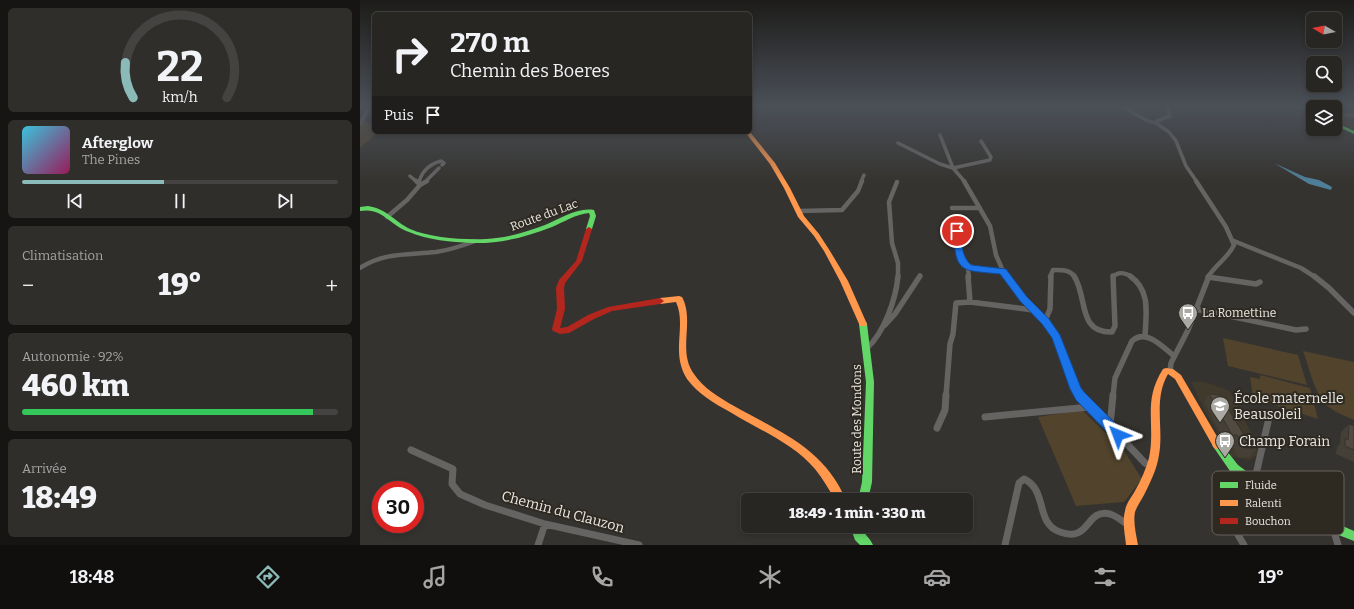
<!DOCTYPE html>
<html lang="fr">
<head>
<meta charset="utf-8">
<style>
	body { margin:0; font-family:Bitter,serif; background:#302e2b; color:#f1f3f6; height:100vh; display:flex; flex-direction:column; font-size:15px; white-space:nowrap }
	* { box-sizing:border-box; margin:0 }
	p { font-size:13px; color:#a5a5a6 }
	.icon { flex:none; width:22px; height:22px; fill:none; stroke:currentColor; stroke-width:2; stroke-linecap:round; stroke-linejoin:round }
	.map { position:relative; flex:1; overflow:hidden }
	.panel { display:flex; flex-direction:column; gap:8px; padding:8px; background:#161513; width:360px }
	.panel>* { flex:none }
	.hud { position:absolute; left:12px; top:12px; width:380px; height:122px; border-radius:6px; box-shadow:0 2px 6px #0003,0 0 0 1px #444341; background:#282623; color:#f1f3f6; overflow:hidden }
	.needle { width:26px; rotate:279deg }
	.buttons { position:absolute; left:946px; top:12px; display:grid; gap:8px }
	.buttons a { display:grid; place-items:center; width:36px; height:36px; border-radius:6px; background:#282623; box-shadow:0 2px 6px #0003,0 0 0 1px #444341; font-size:20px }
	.speed { position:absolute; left:12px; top:481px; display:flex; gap:8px; font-size:20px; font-weight:700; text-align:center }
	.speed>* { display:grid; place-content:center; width:52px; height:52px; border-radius:50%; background:#282623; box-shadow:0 2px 6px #0003,0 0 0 1px #444341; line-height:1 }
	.speed .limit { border:6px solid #d22; background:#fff; color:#111 }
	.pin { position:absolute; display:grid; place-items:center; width:34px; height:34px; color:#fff; margin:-17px; border:2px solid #fff; border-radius:50%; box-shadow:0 1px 4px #0007 }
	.me { position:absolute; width:44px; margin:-22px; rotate:316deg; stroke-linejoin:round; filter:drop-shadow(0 0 3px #0008) }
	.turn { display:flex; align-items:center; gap:14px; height:84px; padding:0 12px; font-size:18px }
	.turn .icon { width:52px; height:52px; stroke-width:2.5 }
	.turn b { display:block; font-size:28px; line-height:34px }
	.then { display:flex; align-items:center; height:38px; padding:0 12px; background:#0003; gap:8px; font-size:15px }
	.big { font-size:30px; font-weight:800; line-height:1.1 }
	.panel .widget { flex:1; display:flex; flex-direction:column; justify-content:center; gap:6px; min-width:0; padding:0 14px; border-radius:6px; background:#302e2b }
	.panel .dial { align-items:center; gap:0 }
	.dial svg { height:104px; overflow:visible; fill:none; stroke:#444341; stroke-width:7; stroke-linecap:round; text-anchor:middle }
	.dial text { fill:#f1f3f6; stroke:none }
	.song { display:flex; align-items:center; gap:12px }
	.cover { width:48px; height:48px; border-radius:6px; background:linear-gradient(135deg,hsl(190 70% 55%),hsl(330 70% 35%)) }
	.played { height:4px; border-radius:2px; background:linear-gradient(90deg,#8bbbb9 45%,#444341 45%) }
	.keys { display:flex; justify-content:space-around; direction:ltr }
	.heat { display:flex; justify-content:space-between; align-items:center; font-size:22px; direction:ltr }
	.charge { height:6px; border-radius:3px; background:linear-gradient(90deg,#34c759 92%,#444341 0) }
	.trip { position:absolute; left:381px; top:493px; width:232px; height:40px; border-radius:6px; background:#282623; box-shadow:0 2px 6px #0003,0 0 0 1px #444341; font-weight:800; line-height:40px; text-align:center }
	.tab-bar { display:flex; height:64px; justify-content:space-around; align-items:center; background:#100f0e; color:#a5a5a6 }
	.tab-bar .icon { width:28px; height:28px }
	.tab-bar .current { color:#8bbbb9 }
	.tab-bar b { font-size:18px; color:#f1f3f6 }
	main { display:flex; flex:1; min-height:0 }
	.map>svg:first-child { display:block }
</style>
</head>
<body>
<main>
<section class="panel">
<div class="widget dial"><svg viewBox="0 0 100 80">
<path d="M14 69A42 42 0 1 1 86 69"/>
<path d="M14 69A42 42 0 0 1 8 42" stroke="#8bbbb9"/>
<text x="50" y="56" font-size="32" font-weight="700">22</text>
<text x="50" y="72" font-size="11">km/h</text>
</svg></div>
<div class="widget">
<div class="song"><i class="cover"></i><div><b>Afterglow</b><p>The Pines</p></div></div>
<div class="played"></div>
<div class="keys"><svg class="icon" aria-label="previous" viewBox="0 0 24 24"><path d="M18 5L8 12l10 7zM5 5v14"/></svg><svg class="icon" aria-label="pause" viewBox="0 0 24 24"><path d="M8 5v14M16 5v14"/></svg><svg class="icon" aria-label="next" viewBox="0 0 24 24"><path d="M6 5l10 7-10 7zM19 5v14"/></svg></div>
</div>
<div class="widget"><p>Climatisation</p>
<div class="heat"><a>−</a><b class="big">19°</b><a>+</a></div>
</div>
<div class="widget"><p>Autonomie · 92%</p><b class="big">460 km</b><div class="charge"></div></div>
<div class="widget"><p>Arrivée</p><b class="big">18:49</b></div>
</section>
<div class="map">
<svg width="994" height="545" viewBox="0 0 994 545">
	<rect width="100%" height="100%" fill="#35332f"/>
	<path fill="#403a2d" d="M947,106H994V130L975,120V107H953V109Z
		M831,382H845L870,391L898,446L897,455L889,460L872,457L844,409Z"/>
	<path fill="#51432c" d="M0,118L14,126V132H18L0,148Z
		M863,338L938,355L947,385L868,366Z
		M943,351L994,362V420C986,416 976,413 969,407C955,397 949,367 943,351Z
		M900,375L950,388L958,419L893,398L890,377L900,379Z
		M722,410L764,451L782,479L764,502L716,506L678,417Z"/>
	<path fill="#4f7e99" d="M914,163L945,177L959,180L972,187L971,190L949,184Z"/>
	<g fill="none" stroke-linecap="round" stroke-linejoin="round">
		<path stroke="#656463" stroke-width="3.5" d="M761,106L788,121L796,123
			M807,106L810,116L797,121L796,123L809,132L816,141L826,166L837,182
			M0,108L4,106
			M975,115H994
			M0,124L10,106
			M580,135L593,168L630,160L631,157L621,141
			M538,143L580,164L593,168L605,182
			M50,176L57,182
			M59,182C62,171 70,164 81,161L84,163L82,165
			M65,182L79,168
			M501,182L504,175"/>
		<path stroke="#656463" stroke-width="4.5" d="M604,181L630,226L636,255L643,271
			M836,181L866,227L874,245C868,258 855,265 848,277
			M537,182L529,202L532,243L538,263V277
			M59,183V181
			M60,185L67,181
			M592,208H620
			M438,211L482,210L498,191L502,181
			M27,217L47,200L60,185L56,181
			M597,231C601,271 606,268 643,271L648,277
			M874,241L941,268L955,277
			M0,268C24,252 49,255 76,252C89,250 102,246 115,241
			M608,268L609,277
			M690,277L693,270C701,270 709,269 715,277
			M753,277C758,271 766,273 772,277"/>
		<path stroke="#656463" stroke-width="5.5" d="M608,276L610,302
			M647,276L664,299L685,321L696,337L716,389L720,396
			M714,276C728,297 717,333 752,332L755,326L753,276
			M770,276C791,290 786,315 785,336
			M954,276L969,288L994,313
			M848,277L896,284L900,282
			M836,309L936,330L946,329
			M685,321L690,309L691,276
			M525,325L535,314L560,276
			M507,348C524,333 536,299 538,276
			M810,371L811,363L828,330L849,276
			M586,396L590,344L593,334L596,303L610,302L673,310
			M753,396L755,378L772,341C786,328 803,347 814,356"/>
		<path stroke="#656463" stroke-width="7" d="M720,395L750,426
			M753,395L750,426L785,463L792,467
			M625,417L730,407
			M577,428L585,410L586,395
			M51,450L93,469L92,484L100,494L125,505L185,524L279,545
			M879,472C863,505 865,514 884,545
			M894,483L908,422
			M973,528L978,545
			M178,545L185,524
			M645,545L659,483L664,479C688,490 675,524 700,532C731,543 725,508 750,514C757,516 763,522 769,525"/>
		<path fill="#63d668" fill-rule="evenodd" d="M938,106H944L953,111V114Z
			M975,122L994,131V134L975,125Z
			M8,206C27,209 34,221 50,229C71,238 103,240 126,239C147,238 166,232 185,225C200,219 217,207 234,210L236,216L232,229L229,231L226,229L230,216L229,213C216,214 204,222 192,227C166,237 140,244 112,243C91,242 68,240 49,232C29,225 23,207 0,211V207Z
			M503,321L506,322L507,324L514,382L512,482L508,500H498L502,482L506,382L499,324L500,322Z
			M857,441L860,442L878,465L898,480L971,521L994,531V541L963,529L890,486L870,471L852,445L854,442Z
			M490,526H500C503,533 510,538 513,545H500L495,540Z"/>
		<path fill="#ff974d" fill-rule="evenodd" d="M385,132H390L415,163L430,188L444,216L459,234L470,251L488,281L507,324L506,326H500L480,281L464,251L454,236L438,217L424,188L410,164Z
			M319,296L322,297C335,321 317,351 334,374C343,388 360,398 374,406C420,432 464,448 486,500H475C469,489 463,479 455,469C433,443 399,430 370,412C355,404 337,393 327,379C310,352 327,326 316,302L300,304L296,301L300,298Z
			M806,368L813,369L821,375L862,445L860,448L857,449L854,448L815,379L808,374C793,400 804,428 799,455C797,469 790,483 784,495C781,501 777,506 775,512C773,522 776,534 778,545H766C765,534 762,522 765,511C766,503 772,497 776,489C781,480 786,469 789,458C796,424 782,402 803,369Z"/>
		<path fill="#b3261e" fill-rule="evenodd" d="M229,227L232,229L222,261L205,283L204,288L205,309L200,328L207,327L228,315L248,307L300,298L304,301L300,304L252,311L234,319L209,333L200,334L193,331L192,329L197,309L196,288L199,280L216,261L226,229Z"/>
	</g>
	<path fill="#454037" d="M963,106H994V111L985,109L975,108V107H964Z
		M849,394L884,435L897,449L890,457H878L871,444L866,443L844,402Z
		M989,424L994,426V462L976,454L977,447L980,443L981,432Z"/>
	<path fill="#504a40" stroke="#38342d" d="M849,394L860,395L884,435H889L897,449L885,448L877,435H872Z
		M989,424L994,426V450L985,446V438L988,440Z"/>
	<linearGradient id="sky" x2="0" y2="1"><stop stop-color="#1d1c1a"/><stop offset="0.58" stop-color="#4b5058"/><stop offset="1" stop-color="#4b5058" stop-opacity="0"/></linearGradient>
	<rect width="994" height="183" fill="url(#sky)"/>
	<path fill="#1a73e8" stroke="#114b97" d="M597,228L601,231C602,243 601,256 611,265L646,269L667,297L689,319L700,335L721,388L725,393L763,431L764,435L763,439L758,440L754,439L716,400L710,389L692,338L682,324L660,301L640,274C600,270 596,274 593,231Z"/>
	<defs>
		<g id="bus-pin" transform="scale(1)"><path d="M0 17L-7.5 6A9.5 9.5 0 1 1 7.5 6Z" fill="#aba9a4" stroke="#2e2a22"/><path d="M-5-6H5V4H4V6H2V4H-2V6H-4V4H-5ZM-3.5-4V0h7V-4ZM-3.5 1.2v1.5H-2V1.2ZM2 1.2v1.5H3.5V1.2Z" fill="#fff"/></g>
		<g id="school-pin" transform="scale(1)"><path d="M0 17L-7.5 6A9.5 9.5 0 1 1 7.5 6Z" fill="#aba9a4" stroke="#2e2a22"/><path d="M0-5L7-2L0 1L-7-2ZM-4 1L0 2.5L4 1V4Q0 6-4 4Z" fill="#fff"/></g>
	</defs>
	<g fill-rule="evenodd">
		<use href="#bus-pin" x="828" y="313"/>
		<use href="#school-pin" x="860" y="406"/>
		<use href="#bus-pin" x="865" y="441"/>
	</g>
	<g text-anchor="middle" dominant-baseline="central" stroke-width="4" stroke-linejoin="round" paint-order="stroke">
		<g font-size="12" fill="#ebe8e3" stroke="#2e2a22">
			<text transform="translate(184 215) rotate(-20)">Route du Lac</text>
			<text transform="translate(497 419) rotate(-90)">Route des Mondons</text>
		</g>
		<g font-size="12" fill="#ebe8e3" stroke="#2e2a22" text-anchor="start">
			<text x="842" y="313">La Romettine</text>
		</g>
		<g font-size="14" fill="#ebe8e3" stroke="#2e2a22" text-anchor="start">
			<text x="874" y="398">École maternelle<tspan x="874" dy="16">Beausoleil</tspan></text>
			<text x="879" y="441">Champ Forain</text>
		</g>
		<g font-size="14" fill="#ebe8e3" stroke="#2e2a22">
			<text transform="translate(203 512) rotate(15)">Chemin du Clauzon</text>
		</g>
	</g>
	<rect x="852" y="471" width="132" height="64" rx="6" fill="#2e2a22" stroke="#67635c" stroke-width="1"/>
	<rect x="860" y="482" width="18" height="6" fill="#63d668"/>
	<rect x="860" y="500" width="18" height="6" fill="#ff974d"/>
	<rect x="860" y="518" width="18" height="6" fill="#b3261e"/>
	<g font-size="11" fill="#ebe8e3">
		<text x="885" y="489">Fluide</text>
		<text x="885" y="507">Ralenti</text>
		<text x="885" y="525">Bouchon</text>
	</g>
</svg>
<div class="buttons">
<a><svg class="needle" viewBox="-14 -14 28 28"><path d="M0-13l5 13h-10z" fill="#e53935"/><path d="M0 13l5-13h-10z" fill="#a5a5a6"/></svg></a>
<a><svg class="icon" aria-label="search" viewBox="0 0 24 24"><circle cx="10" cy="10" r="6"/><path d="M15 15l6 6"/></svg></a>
<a><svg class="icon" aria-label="layers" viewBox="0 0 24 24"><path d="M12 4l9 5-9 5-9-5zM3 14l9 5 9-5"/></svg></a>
</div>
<div class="speed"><div class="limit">30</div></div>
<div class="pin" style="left:597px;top:231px;background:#d93025"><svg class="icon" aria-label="arrive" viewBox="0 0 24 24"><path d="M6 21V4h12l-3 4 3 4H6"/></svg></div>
<svg class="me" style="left:758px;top:435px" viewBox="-20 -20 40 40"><path d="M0-17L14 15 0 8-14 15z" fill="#1a73e8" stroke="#fff" stroke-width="4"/></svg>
<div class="trip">18:49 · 1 min · 330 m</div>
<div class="hud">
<div class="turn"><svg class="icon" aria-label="right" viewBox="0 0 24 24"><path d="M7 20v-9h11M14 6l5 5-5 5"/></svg><div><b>270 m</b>Chemin des Boeres</div></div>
<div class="then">Puis<svg class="icon" aria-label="arrive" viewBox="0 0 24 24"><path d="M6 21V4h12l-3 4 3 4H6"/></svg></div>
</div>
</div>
</main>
<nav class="tab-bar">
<b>18:48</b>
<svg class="icon current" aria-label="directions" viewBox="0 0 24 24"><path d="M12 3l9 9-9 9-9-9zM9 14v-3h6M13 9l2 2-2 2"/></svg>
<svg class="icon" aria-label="music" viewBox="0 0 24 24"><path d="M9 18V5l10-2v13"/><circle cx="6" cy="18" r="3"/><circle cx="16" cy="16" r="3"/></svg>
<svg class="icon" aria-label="phone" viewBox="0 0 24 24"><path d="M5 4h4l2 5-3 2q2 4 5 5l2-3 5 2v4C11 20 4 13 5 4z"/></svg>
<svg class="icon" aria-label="climate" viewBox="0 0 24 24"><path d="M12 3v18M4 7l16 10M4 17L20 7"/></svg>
<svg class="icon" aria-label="car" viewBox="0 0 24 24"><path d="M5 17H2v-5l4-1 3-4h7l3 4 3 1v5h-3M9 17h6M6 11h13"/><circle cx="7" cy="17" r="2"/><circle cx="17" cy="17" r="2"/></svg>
<svg class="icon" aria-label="filters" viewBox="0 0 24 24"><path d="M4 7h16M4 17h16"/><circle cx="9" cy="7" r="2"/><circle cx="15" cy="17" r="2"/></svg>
<b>19°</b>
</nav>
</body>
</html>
